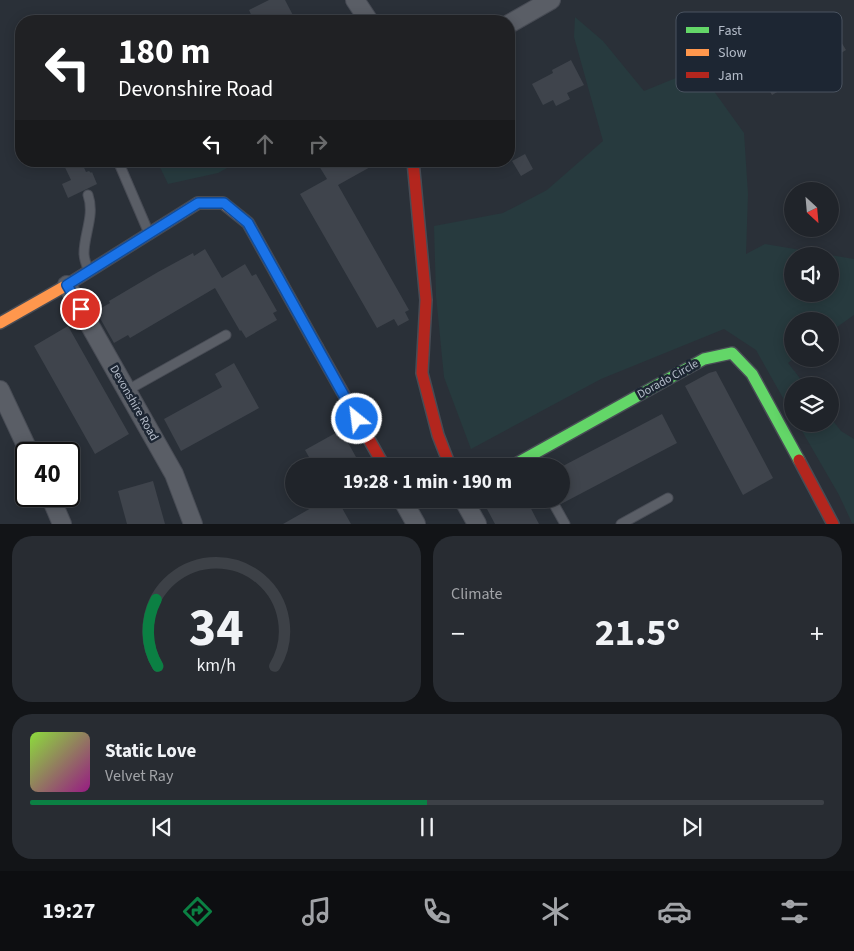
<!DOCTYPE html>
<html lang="en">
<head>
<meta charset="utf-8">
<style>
	body { margin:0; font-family:"Source Sans 3",sans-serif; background:#282c32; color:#f1f3f6; height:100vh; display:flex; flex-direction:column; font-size:19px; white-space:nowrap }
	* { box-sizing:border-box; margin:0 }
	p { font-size:16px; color:#a2a4a8 }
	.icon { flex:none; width:28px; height:28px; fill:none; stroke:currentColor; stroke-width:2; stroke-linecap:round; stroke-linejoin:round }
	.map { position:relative; height:524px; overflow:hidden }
	.drawer { display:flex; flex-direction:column; gap:12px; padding:12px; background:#121417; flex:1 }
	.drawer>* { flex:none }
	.banner { position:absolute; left:15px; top:15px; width:500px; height:152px; border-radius:20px; box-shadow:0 2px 12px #0003,0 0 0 1px #3d4147; background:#202124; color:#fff; overflow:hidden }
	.needle { width:32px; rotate:154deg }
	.fabs { position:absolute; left:784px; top:182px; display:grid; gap:10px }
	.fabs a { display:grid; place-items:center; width:55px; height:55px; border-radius:50%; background:#20242a; box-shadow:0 2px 12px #0003,0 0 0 1px #3d4147; font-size:25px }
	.speed { position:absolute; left:15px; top:442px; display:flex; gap:10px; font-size:25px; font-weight:700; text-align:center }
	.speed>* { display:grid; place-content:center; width:65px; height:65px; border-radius:50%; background:#20242a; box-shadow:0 2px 12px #0003,0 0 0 1px #3d4147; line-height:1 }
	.speed .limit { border:2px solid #111; border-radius:8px; background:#fff; color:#111 }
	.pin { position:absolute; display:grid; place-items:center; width:42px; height:42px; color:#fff; margin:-21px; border:2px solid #fff; border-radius:50%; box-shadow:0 1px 5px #0007 }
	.me { position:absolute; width:55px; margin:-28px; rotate:331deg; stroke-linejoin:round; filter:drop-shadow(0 0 4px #0008) }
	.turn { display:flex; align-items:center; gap:18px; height:105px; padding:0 20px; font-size:22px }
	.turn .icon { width:65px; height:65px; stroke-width:2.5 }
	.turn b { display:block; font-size:35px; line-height:42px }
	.lanes { display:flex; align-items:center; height:48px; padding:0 20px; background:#0003; justify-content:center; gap:25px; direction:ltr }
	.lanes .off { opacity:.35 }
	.big { font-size:38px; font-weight:700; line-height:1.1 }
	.drawer .widget { flex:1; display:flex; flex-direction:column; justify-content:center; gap:8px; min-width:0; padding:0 18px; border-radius:20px; background:#282c32 }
	.drawer .dial { align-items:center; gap:0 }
	.dial svg { height:130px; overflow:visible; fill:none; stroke:#3d4147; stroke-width:7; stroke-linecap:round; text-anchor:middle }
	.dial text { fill:#f1f3f6; stroke:none }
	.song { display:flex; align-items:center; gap:15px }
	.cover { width:60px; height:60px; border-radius:8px; background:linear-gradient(135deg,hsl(90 70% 55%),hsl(310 70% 35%)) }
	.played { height:5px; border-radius:2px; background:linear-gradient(90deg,#0b8043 50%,#3d4147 50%) }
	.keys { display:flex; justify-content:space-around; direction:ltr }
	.heat { display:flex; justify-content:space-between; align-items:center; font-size:28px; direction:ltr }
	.drawer .tiles { flex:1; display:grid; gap:12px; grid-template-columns:1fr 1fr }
	.widget:last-child { grid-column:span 2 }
	.trip { position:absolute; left:285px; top:458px; width:285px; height:50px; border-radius:25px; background:#20242a; box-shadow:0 2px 12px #0003,0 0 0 1px #3d4147; font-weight:700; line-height:50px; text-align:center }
	.tabs { display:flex; height:80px; justify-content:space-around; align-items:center; background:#0d0e11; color:#a2a4a8 }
	.tabs .icon { width:35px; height:35px }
	.tabs .on { color:#0b8043 }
	.tabs b { font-size:22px; color:#f1f3f6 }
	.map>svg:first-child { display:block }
</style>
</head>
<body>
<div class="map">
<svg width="854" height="524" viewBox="0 0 854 524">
	<rect width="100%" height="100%" fill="#2a3038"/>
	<path fill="#273a3e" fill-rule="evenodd" d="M575,17L603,41L644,91L698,69L744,133L748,194L746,254L765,244L854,259V315L830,332V321H792L793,359L788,363L806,386H792V414L756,350L724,329L601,379L471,449L444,377L436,296L434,226L503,213L547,190L603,141L574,37ZM792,256H830V294H792Z
		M157,161H240L218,173L168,184Z
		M830,417L841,431L854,439V523H852L839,495L798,424H830Z"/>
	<path fill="#3f444c" d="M269,0H285L296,21H254L249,10Z
		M822,13L826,20H828L846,50L821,65L820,62L814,66L806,54L813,50L799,26Z
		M571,60L584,85L567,93L570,99L556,106L553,100L543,105L532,84L553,73L552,70Z
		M789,66L798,80L772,95L764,81Z
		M525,154L533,169L521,176L512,161Z
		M62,161H81L86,172L89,171L91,173L92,172L97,184L68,198L62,184L71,180Z
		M316,161H381L338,185L409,310L405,312L409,320L398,326L394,319L377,328L300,194L327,179Z
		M205,249L222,278L245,264L252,276L256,274L277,311L273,313L277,320L246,338L241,330L240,331L215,288L130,338L128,335L114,343L96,311L110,303L109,301L158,272L193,253L194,256Z
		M68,326L129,434L95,454L34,346Z
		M234,363L259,408L181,451L164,419L222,387L215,374Z
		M716,371L773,478L743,495L685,386L709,373Z
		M662,414L677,443L561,504V467Z
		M341,430L361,466H314L305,450Z
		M153,481L165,524H127L118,491Z
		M327,499H337L351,524H283Z
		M506,499H526L539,524H495L487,509Z"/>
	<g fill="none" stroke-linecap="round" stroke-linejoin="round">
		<g stroke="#484c55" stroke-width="11">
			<path id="lane" d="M118,161L148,231
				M88,269C86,264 84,259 84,253C84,234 95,215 88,195
				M126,391L226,335
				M551,499L565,524
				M621,524L668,498"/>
		</g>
		<g stroke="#484c55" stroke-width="20">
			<path id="street" d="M355,0L369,21
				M509,24L551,0
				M67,285L174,474L193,524
				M0,390L30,454
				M50,496L62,524
				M402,499L416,524
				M463,499L477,524"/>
		</g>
		<g stroke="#484c55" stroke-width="14">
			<path id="fast" d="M512,466L704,359L732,353L752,374L799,460"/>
		</g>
		<g stroke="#484c55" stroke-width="14">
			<path id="slow" d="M0,323L67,285L198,203H223L248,223L317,347"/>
		</g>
		<g stroke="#484c55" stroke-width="14">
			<path id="jam" d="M413,161L426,300L422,373L438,435L450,466
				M317,347L384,466
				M799,460L833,524"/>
		</g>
		<use href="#lane" stroke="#5a5e66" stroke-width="9"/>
		<use href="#street" stroke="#5a5e66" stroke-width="18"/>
		<use href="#fast" stroke="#63d668" stroke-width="11"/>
		<use href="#slow" stroke="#ff974d" stroke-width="11"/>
		<use href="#jam" stroke="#b3261e" stroke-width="11"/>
	</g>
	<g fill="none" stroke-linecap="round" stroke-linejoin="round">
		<g stroke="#114b97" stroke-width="12">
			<path id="route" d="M81,309L67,285L198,203H224L248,223L357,419"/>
		</g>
		<use href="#route" stroke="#1a73e8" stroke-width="9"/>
	</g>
	<g text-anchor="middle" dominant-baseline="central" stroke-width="5" stroke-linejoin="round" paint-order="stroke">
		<g font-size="12" fill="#b4bcc9" stroke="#1d2633">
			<text transform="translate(668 379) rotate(-29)">Dorado Circle</text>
			<text transform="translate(134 403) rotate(60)">Devonshire Road</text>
		</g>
	</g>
	<rect x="676" y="12" width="166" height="80" rx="8" fill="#1d2633" stroke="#4a5360" stroke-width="1"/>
	<rect x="686" y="27" width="23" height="6" fill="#63d668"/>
	<rect x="686" y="49" width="23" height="7" fill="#ff974d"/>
	<rect x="686" y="72" width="23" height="6" fill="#b3261e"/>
	<g font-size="14" fill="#b4bcc9">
		<text x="718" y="35">Fast</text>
		<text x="718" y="57">Slow</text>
		<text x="718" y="80">Jam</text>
	</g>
</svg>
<div class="fabs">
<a><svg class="needle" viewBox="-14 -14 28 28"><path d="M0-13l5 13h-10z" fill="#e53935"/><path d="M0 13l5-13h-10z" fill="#a2a4a8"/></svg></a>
<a><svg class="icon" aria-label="sound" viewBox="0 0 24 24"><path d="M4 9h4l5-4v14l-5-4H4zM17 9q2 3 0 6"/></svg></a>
<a><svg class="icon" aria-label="search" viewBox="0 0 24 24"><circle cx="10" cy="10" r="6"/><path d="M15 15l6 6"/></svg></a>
<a><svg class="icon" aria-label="layers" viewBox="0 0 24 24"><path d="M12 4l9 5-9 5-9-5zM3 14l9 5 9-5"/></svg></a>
</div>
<div class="speed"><div class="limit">40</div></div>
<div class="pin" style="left:81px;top:309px;background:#d93025"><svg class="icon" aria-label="arrive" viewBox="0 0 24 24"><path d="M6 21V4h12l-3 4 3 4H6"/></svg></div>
<svg class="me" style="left:357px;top:419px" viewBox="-20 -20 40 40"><circle r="17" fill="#1a73e8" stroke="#fff" stroke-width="3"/><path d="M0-11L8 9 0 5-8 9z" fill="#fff"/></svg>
<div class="trip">19:28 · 1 min · 190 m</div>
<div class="banner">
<div class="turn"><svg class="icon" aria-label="left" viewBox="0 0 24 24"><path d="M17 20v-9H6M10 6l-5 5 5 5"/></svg><div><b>180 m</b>Devonshire Road</div></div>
<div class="lanes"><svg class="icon" aria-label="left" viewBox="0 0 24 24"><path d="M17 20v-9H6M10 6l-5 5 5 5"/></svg><svg class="icon off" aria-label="ahead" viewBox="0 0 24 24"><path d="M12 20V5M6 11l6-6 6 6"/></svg><svg class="icon off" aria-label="right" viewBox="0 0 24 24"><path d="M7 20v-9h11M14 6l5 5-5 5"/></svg></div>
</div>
</div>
<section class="drawer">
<div class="tiles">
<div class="widget dial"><svg viewBox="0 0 100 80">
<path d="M14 69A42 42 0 1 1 86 69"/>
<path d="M14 69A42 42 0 0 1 13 28" stroke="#0b8043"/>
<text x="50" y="56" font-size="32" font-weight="700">34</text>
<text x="50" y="72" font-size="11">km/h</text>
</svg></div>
<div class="widget"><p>Climate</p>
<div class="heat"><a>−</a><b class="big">21.5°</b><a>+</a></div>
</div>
<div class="widget">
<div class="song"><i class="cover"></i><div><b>Static Love</b><p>Velvet Ray</p></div></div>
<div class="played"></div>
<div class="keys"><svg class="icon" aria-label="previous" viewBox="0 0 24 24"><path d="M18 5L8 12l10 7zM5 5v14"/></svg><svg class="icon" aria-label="pause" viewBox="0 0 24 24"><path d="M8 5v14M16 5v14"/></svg><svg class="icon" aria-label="next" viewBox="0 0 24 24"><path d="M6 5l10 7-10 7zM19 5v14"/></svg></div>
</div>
</div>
</section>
<nav class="tabs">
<b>19:27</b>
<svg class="icon on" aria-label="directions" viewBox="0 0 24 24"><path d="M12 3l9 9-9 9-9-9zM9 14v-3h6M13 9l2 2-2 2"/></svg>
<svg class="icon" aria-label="music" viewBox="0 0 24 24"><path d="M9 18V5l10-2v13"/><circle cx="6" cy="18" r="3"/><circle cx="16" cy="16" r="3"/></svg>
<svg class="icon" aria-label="phone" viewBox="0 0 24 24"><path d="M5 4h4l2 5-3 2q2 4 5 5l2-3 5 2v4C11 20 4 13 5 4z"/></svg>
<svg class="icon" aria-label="climate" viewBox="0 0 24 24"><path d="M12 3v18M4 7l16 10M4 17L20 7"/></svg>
<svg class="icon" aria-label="car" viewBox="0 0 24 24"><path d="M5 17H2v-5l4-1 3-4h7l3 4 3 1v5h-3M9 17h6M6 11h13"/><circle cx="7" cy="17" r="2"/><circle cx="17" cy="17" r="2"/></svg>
<svg class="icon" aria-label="filters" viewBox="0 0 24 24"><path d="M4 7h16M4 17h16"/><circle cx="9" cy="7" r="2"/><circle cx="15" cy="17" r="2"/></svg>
</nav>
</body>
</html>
